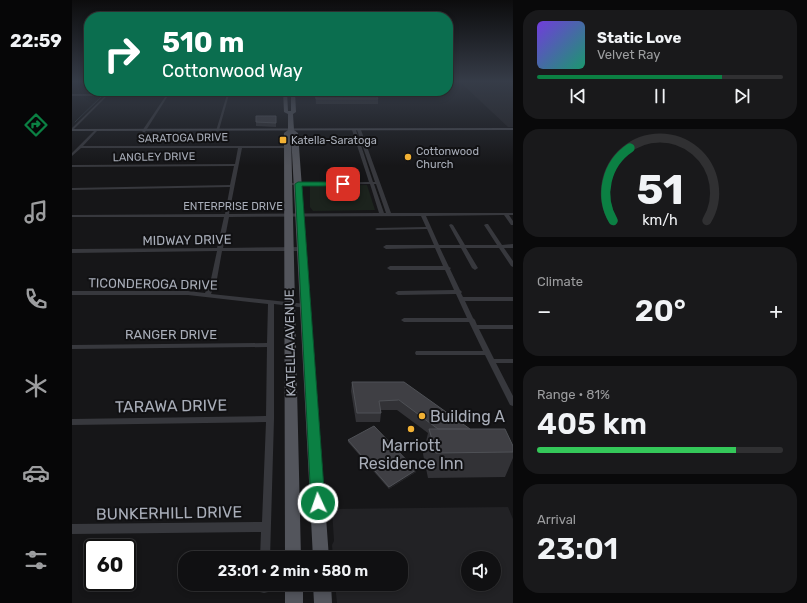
<!DOCTYPE html>
<html lang="en">
<head>
<meta charset="utf-8">
<style>
	body { margin:0; font-family:Rubik,sans-serif; background:#19191b; color:#f1f3f6; height:100vh; display:flex; flex-direction:column; font-size:15px; white-space:nowrap }
	* { box-sizing:border-box; margin:0 }
	p { font-size:13px; color:#9c9d9f }
	.icon { flex:none; width:22px; height:22px; fill:none; stroke:currentColor; stroke-width:2; stroke-linecap:round; stroke-linejoin:round }
	.map { position:relative; flex:1; overflow:hidden }
	.details { display:flex; flex-direction:column; gap:10px; padding:10px; background:#09090a; width:294px }
	.details>* { flex:none }
	.banner { position:absolute; left:12px; top:12px; width:369px; height:84px; border-radius:16px; box-shadow:0 2px 6px #0003,0 0 0 1px #303032; background:#0b6e4f; color:#fff; overflow:hidden }
	.buttons { position:absolute; left:389px; top:551px; display:grid; gap:8px }
	.buttons a { display:grid; place-items:center; width:40px; height:40px; border-radius:50%; background:#101012; box-shadow:0 2px 6px #0003,0 0 0 1px #303032; font-size:20px }
	.speed { position:absolute; left:12px; top:539px; display:flex; gap:8px; font-size:20px; font-weight:700; text-align:center }
	.speed>* { display:grid; place-content:center; width:52px; height:52px; border-radius:50%; background:#101012; box-shadow:0 2px 6px #0003,0 0 0 1px #303032; line-height:1 }
	.speed .limit { border:2px solid #111; border-radius:6px; background:#fff; color:#111 }
	.pin { position:absolute; display:grid; place-items:center; width:34px; height:34px; color:#fff; margin:-17px; border-radius:8px; box-shadow:0 2px 6px #0006 }
	.me { position:absolute; width:44px; margin:-22px; rotate:357deg; stroke-linejoin:round; filter:drop-shadow(0 0 3px #0008) }
	.turn { display:flex; align-items:center; gap:14px; height:84px; padding:0 12px; font-size:18px }
	.turn .icon { width:52px; height:52px; stroke-width:2.5 }
	.turn b { display:block; font-size:28px; line-height:34px }
	.big { font-size:30px; font-weight:600; line-height:1.1 }
	.details .card { flex:1; display:flex; flex-direction:column; justify-content:center; gap:6px; min-width:0; padding:0 14px; border-radius:16px; background:#19191b }
	.details .dial { align-items:center; gap:0 }
	.dial svg { height:104px; overflow:visible; fill:none; stroke:#303032; stroke-width:7; stroke-linecap:round; text-anchor:middle }
	.dial text { fill:#f1f3f6; stroke:none }
	.song { display:flex; align-items:center; gap:12px }
	.cover { width:48px; height:48px; border-radius:6px; background:linear-gradient(135deg,hsl(260 70% 55%),hsl(160 70% 35%)) }
	.played { height:4px; border-radius:2px; background:linear-gradient(90deg,#0b8043 75%,#303032 75%) }
	.keys { display:flex; justify-content:space-around; direction:ltr }
	.heat { display:flex; justify-content:space-between; align-items:center; font-size:22px; direction:ltr }
	.charge { height:6px; border-radius:3px; background:linear-gradient(90deg,#34c759 81%,#303032 0) }
	.trip { position:absolute; left:106px; top:551px; width:230px; height:40px; border-radius:16px; background:#101012; box-shadow:0 2px 6px #0003,0 0 0 1px #303032; font-weight:600; line-height:40px; text-align:center }
	main { display:flex; flex:1; min-height:0 }
	.tab-bar { display:flex; flex-direction:column; width:72px; justify-content:space-around; align-items:center; background:#060607; color:#9c9d9f }
	.tab-bar .icon { width:28px; height:28px }
	.tab-bar .on { color:#0b8043 }
	.tab-bar b { font-size:18px; color:#f1f3f6 }
	.map>svg:first-child { display:block }
</style>
</head>
<body>
<main>
<nav class="tab-bar">
<b>22:59</b>
<svg class="icon on" aria-label="directions" viewBox="0 0 24 24"><path d="M12 3l9 9-9 9-9-9zM9 14v-3h6M13 9l2 2-2 2"/></svg>
<svg class="icon" aria-label="music" viewBox="0 0 24 24"><path d="M9 18V5l10-2v13"/><circle cx="6" cy="18" r="3"/><circle cx="16" cy="16" r="3"/></svg>
<svg class="icon" aria-label="phone" viewBox="0 0 24 24"><path d="M5 4h4l2 5-3 2q2 4 5 5l2-3 5 2v4C11 20 4 13 5 4z"/></svg>
<svg class="icon" aria-label="climate" viewBox="0 0 24 24"><path d="M12 3v18M4 7l16 10M4 17L20 7"/></svg>
<svg class="icon" aria-label="car" viewBox="0 0 24 24"><path d="M5 17H2v-5l4-1 3-4h7l3 4 3 1v5h-3M9 17h6M6 11h13"/><circle cx="7" cy="17" r="2"/><circle cx="17" cy="17" r="2"/></svg>
<svg class="icon" aria-label="filters" viewBox="0 0 24 24"><path d="M4 7h16M4 17h16"/><circle cx="9" cy="7" r="2"/><circle cx="15" cy="17" r="2"/></svg>
</nav>
<div class="map">
<svg width="441" height="603" viewBox="0 0 441 603">
	<rect width="100%" height="100%" fill="#161618"/>
	<path fill="#222225" fill-rule="evenodd" d="M388,82H441V127H436Z
		M436,507L441,519V603H265L263,584H329V558H261L260,545L262,541L260,509ZM396,558H422V584H396Z"/>
	<path fill="#1c231d" d="M295,185L303,210L241,211L238,207V186Z"/>
	<g fill="none" stroke-linecap="round" stroke-linejoin="round">
		<path stroke="#2c353c" stroke-width="1" d="M3,122L29,97"/>
		<path fill="#37383d" fill-rule="evenodd" d="M6,82L17,83V85L7,83Z
			M37,91H40L0,131V128L33,96H0V94H34Z
			M97,91H99L73,132H71L70,131Z
			M156,91H158L147,130L144,131Z
			M282,129L284,130L301,182H303L285,130L287,129L289,130L319,213H441V215H437L441,221V225H439L432,215L354,216L367,245H388L377,225L379,224L381,225L393,245H425L412,225L414,224H416L430,245L441,244V248H432L441,261V267L439,266L427,248H394L406,268L403,270L400,268L389,248H368L377,267L379,268L378,269L388,290L390,292L389,293L391,297H441V301H393L401,318L403,320L405,325H441V329H407L422,359H441V363H424L441,396V406L438,405L413,355H344L343,353L344,351H411L397,322H332L329,320L332,318H395L384,294L326,295L323,293L326,291L382,290L373,270H318L315,268L318,266H371L363,248L314,249L311,247L314,245H362L355,229L305,230L303,229L305,228L354,227L349,216L157,217L151,248L231,247L234,249L231,251H150L145,279L139,294L234,304L237,306L234,308L202,304V419L198,558H188L189,532L0,534V524L190,522L194,422L0,425V419L194,416L195,347L0,349V345L195,343L196,304L116,295H0V291H116L133,293L139,279L145,251L0,253V249L145,248L152,217H0V215L153,214L158,187L0,190V188L158,185L162,166L0,167V165L163,164L166,148H9L0,156V153L23,130L25,131L24,132L11,146H216L218,147L217,148H170L157,214L307,213L298,184L216,185L214,184L216,183L297,182L280,130ZM302,184H304L314,213H312Z
			M187,584H197V588L196,592L192,593L188,592L187,588Z"/>
		<path fill="#45474d" fill-rule="evenodd" d="M441,128V130L0,131V129Z"/>
		<path fill="#53555c" fill-rule="evenodd" d="M211,91H215L216,111H219V91H223L224,112L221,114L222,130L226,133L257,558H241L219,133L229,558H213L212,133L216,130V114L212,112Z
			M213,584H231V603H213Z
			M241,584H259L260,603H242Z"/>
	</g>
	<path fill="#323236" d="M243,91H302L306,99V104H244Z
		M204,116V127L184,126V122Z
		M280,382L441,446V458L433,477L356,478L351,454L356,433L325,410H309V413L308,422H284L279,391Z
		M276,440L344,470V472L317,489L276,442Z"/>
	<path fill="#212124" d="M344,470V472L317,489V487Z"/>
	<path fill="#3f3f44" stroke="#4f5156" d="M243,91H302L306,99H244Z
		M184,116H204V123L184,122Z
		M280,382H332L398,429H366L327,400L307,401L309,413H285Z
		M302,426L344,470L317,487L276,440Z
		M357,429H433L441,446V452L364,453Z"/>
	<linearGradient id="sky" x2="0" y2="1"><stop stop-color="#0c0c0d"/><stop offset="0.49" stop-color="#363c48"/><stop offset="1" stop-color="#363c48" stop-opacity="0"/></linearGradient>
	<rect width="441" height="166" fill="url(#sky)"/>
	<path fill="#0b8043" stroke="#07532c" d="M226,182H271L274,184L271,186H230L253,503L251,508L246,510L241,508L239,503L223,184Z"/>
	<g fill="#f2b134" stroke="#111113" stroke-width="1.5">
		<rect x="207" y="136" width="8" height="8" rx="2"/>
		<circle cx="336" cy="157" r="4"/>
		<circle cx="350" cy="416" r="4"/>
		<circle cx="339" cy="429" r="4"/>
	</g>
	<g text-anchor="middle" dominant-baseline="central" stroke-width="4" stroke-linejoin="round" paint-order="stroke">
		<g font-size="11" fill="#a8adb8" stroke="#111113">
			<text transform="translate(111 138) rotate(-1)">SARATOGA DRIVE</text>
			<text transform="translate(82 157) rotate(-1)">LANGLEY DRIVE</text>
			<text x="161" y="206">ENTERPRISE DRIVE</text>
		</g>
		<g font-size="11" fill="#a8adb8" stroke="#111113" text-anchor="start">
			<text x="219" y="140">Katella-Saratoga</text>
			<text x="344" y="151">Cottonwood<tspan x="344" dy="13">Church</tspan></text>
		</g>
		<g font-size="13" fill="#a8adb8" stroke="#111113">
			<text transform="translate(115 240) rotate(-1)">MIDWAY DRIVE</text>
			<text transform="translate(81 284) rotate(1)">TICONDEROGA DRIVE</text>
			<text x="99" y="334">RANGER DRIVE</text>
			<text transform="translate(218 343) rotate(-91)">KATELLA AVENUE</text>
		</g>
		<g font-size="16" fill="#a8adb8" stroke="#111113">
			<text transform="translate(99 406) rotate(-1)">TARAWA DRIVE</text>
			<text transform="translate(97 513) rotate(-1)">BUNKERHILL DRIVE</text>
		</g>
		<g font-size="16" fill="#a8adb8" stroke="#111113" text-anchor="start">
			<text x="358" y="416">Building A</text>
			<text x="339" y="445" text-anchor="middle">Marriott<tspan x="339" dy="18">Residence Inn</tspan></text>
		</g>
	</g>
</svg>
<div class="buttons">
<a><svg class="icon" aria-label="sound" viewBox="0 0 24 24"><path d="M4 9h4l5-4v14l-5-4H4zM17 9q2 3 0 6"/></svg></a>
</div>
<div class="speed"><div class="limit">60</div></div>
<div class="pin" style="left:271px;top:184px;background:#d93025"><svg class="icon" aria-label="arrive" viewBox="0 0 24 24"><path d="M6 21V4h12l-3 4 3 4H6"/></svg></div>
<svg class="me" style="left:246px;top:503px" viewBox="-20 -20 40 40"><circle r="17" fill="#0b8043" stroke="#fff" stroke-width="3"/><path d="M0-11L8 9 0 5-8 9z" fill="#fff"/></svg>
<div class="trip">23:01 · 2 min · 580 m</div>
<div class="banner">
<div class="turn"><svg class="icon" aria-label="right" viewBox="0 0 24 24"><path d="M7 20v-9h11M14 6l5 5-5 5"/></svg><div><b>510 m</b>Cottonwood Way</div></div>
</div>
</div>
<section class="details">
<div class="card">
<div class="song"><i class="cover"></i><div><b>Static Love</b><p>Velvet Ray</p></div></div>
<div class="played"></div>
<div class="keys"><svg class="icon" aria-label="previous" viewBox="0 0 24 24"><path d="M18 5L8 12l10 7zM5 5v14"/></svg><svg class="icon" aria-label="pause" viewBox="0 0 24 24"><path d="M8 5v14M16 5v14"/></svg><svg class="icon" aria-label="next" viewBox="0 0 24 24"><path d="M6 5l10 7-10 7zM19 5v14"/></svg></div>
</div>
<div class="card dial"><svg viewBox="0 0 100 80">
<path d="M14 69A42 42 0 1 1 86 69"/>
<path d="M14 69A42 42 0 0 1 27 13" stroke="#0b8043"/>
<text x="50" y="56" font-size="32" font-weight="700">51</text>
<text x="50" y="72" font-size="11">km/h</text>
</svg></div>
<div class="card"><p>Climate</p>
<div class="heat"><a>−</a><b class="big">20°</b><a>+</a></div>
</div>
<div class="card"><p>Range · 81%</p><b class="big">405 km</b><div class="charge"></div></div>
<div class="card"><p>Arrival</p><b class="big">23:01</b></div>
</section>
</main>
</body>
</html>
